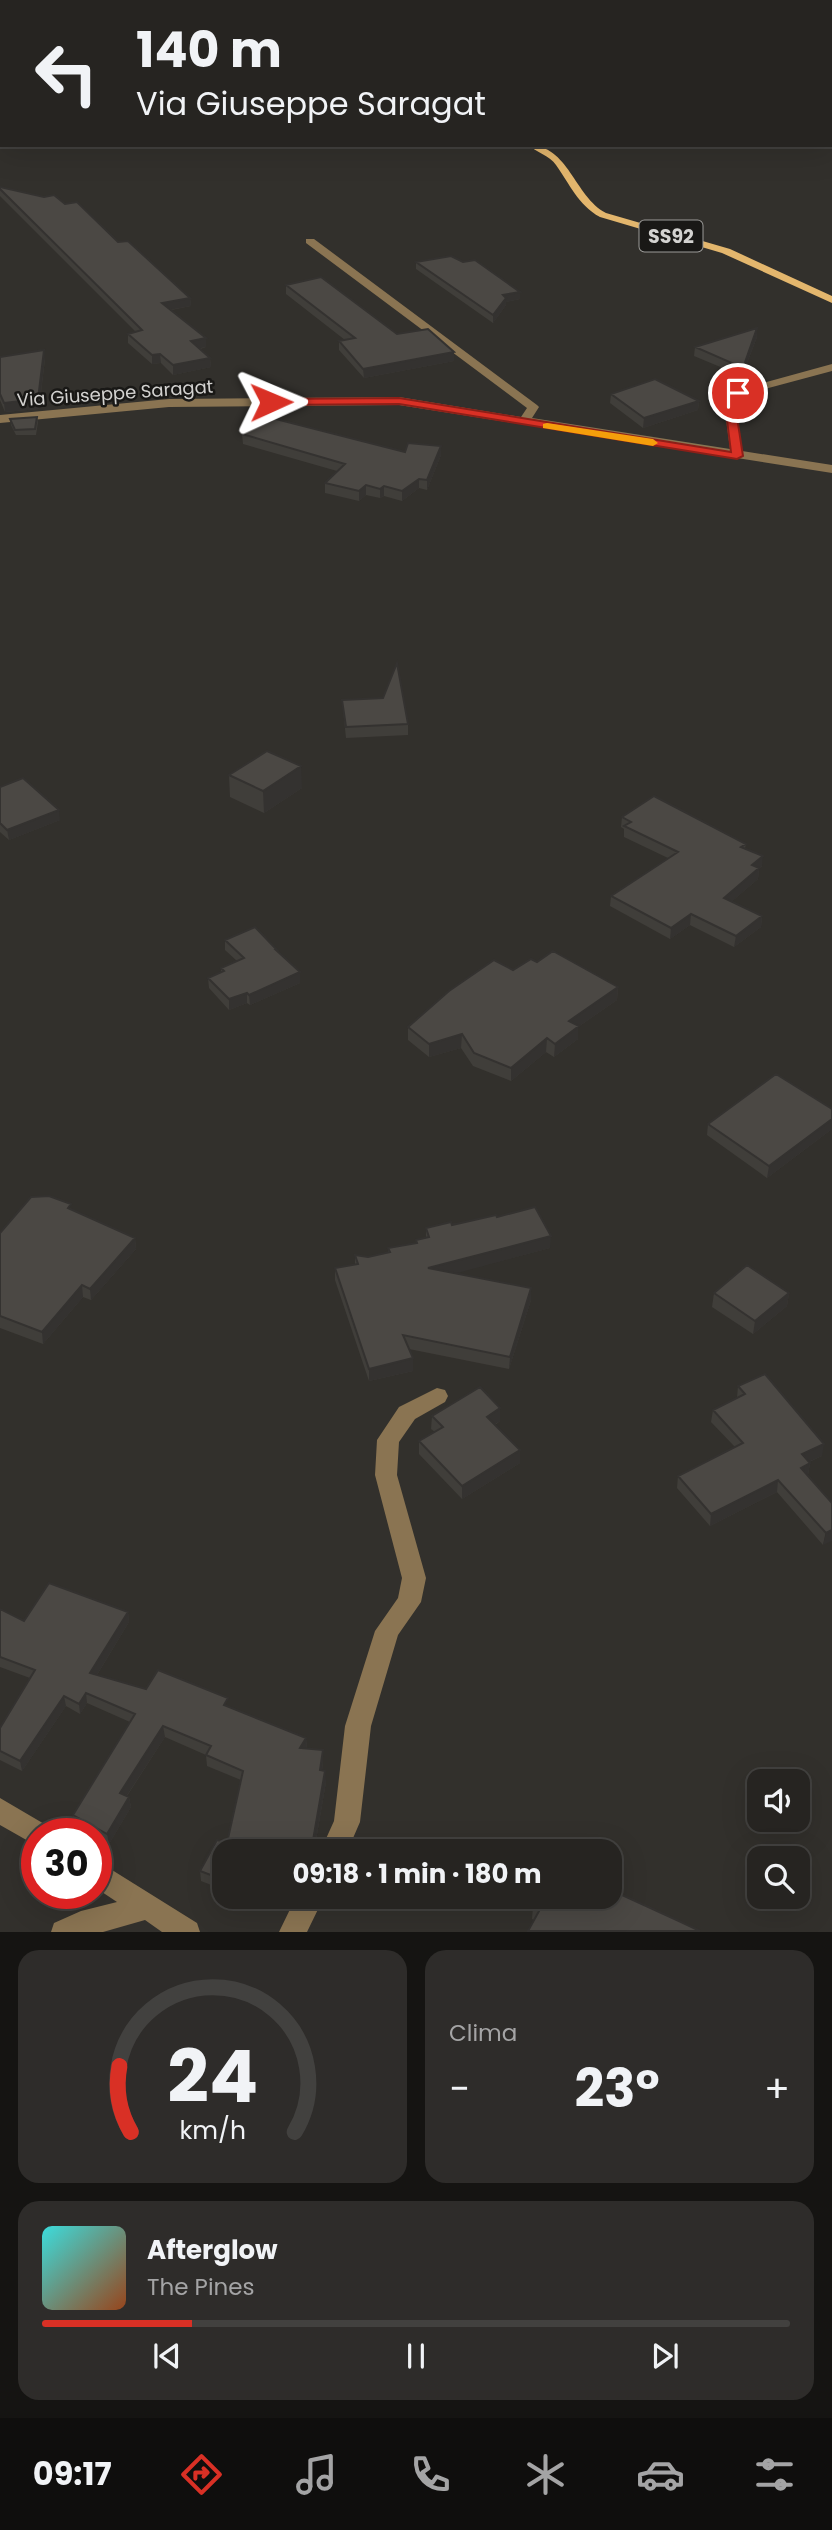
<!DOCTYPE html>
<html lang="it">
<head>
<meta charset="utf-8">
<style>
	body { margin:0; font-family:Poppins,sans-serif; background:#2e2c2a; color:#f1f3f6; height:100vh; display:flex; flex-direction:column; font-size:26px; white-space:nowrap }
	* { box-sizing:border-box; margin:0 }
	p { font-size:23px; color:#a4a4a5 }
	.icon { flex:none; width:38px; height:38px; fill:none; stroke:currentColor; stroke-width:2; stroke-linecap:round; stroke-linejoin:round }
	.map { position:relative; height:1932px; overflow:hidden }
	.sheet { display:flex; flex-direction:column; gap:18px; padding:18px; background:#151412; flex:1 }
	.sheet>* { flex:none }
	.hud { position:absolute; left:0px; top:0px; width:833px; height:147px; box-shadow:0 7px 28px #0002,0 0 0 2px #42413f; background:#262421; color:#f1f3f6; overflow:hidden }
	.fabs { position:absolute; left:747px; top:1769px; display:grid; gap:14px }
	.fabs a { display:grid; place-items:center; width:63px; height:63px; border-radius:14px; background:#262421; box-shadow:0 7px 28px #0002,0 0 0 2px #42413f; font-size:35px }
	.speed { position:absolute; left:21px; top:1818px; display:flex; gap:14px; font-size:35px; font-weight:700; text-align:center }
	.speed>* { display:grid; place-content:center; width:91px; height:91px; border-radius:50%; background:#262421; box-shadow:0 7px 28px #0002,0 0 0 2px #42413f; line-height:1 }
	.speed .limit { border:10px solid #d22; background:#fff; color:#111 }
	.pin { position:absolute; display:grid; place-items:center; width:60px; height:60px; color:#fff; margin:-30px; border:4px solid #fff; border-radius:50%; box-shadow:0 2px 7px #0007 }
	.me { position:absolute; width:77px; margin:-38px; rotate:89deg; stroke-linejoin:round; filter:drop-shadow(0 0 5px #0008) }
	.turn { display:flex; align-items:center; gap:24px; height:147px; padding:0 21px; font-size:32px }
	.turn .icon { width:91px; height:91px; stroke-width:2.5 }
	.turn b { display:block; font-size:49px; line-height:60px }
	.big { font-size:52px; font-weight:700; line-height:1.1 }
	.sheet .tile { flex:1; display:flex; flex-direction:column; justify-content:center; gap:10px; min-width:0; padding:0 24px; border-radius:21px; background:#2e2c2a }
	.sheet .dial { align-items:center; gap:0 }
	.dial svg { height:182px; overflow:visible; fill:none; stroke:#42413f; stroke-width:7; stroke-linecap:round; text-anchor:middle }
	.dial text { fill:#f1f3f6; stroke:none }
	.song { display:flex; align-items:center; gap:21px }
	.cover { width:84px; height:84px; border-radius:10px; background:linear-gradient(135deg,hsl(180 70% 55%),hsl(20 70% 35%)) }
	.played { height:7px; border-radius:4px; background:linear-gradient(90deg,#d93025 20%,#42413f 20%) }
	.keys { display:flex; justify-content:space-around; direction:ltr }
	.heat { display:flex; justify-content:space-between; align-items:center; font-size:38px; direction:ltr }
	.sheet .tiles { flex:1; display:grid; gap:18px; grid-template-columns:1fr 1fr }
	.tile:last-child { grid-column:span 2 }
	.trip { position:absolute; left:212px; top:1839px; width:410px; height:70px; border-radius:21px; background:#262421; box-shadow:0 7px 28px #0002,0 0 0 2px #42413f; font-weight:700; line-height:70px; text-align:center }
	.dock { display:flex; height:112px; justify-content:space-around; align-items:center; background:#0f0e0d; color:#a4a4a5 }
	.dock .icon { width:49px; height:49px }
	.dock .on { color:#d93025 }
	.dock b { font-size:32px; color:#f1f3f6 }
	.map>svg:first-child { display:block }
</style>
</head>
<body>
<div class="map">
<svg width="832" height="1932" viewBox="0 0 832 1932">
	<rect width="100%" height="100%" fill="#32302c"/>
	<g fill="none" stroke-linecap="round" stroke-linejoin="round">
		<path fill="#271700" fill-rule="evenodd" d="M676,0H703L675,2Z
			M831,84H832V102H831Z"/>
		<path fill="#8a7452" fill-rule="evenodd" d="M306,239H314L537,405L539,407L532,418L730,449L724,404L734,391L832,364V371L742,395L736,404L742,451L832,465V473L399,405L169,407L0,423V415L169,399L399,397L521,417L527,408L306,243Z
			M437,1388L445,1390L448,1396L445,1402L415,1419L399,1442L397,1475L426,1578L421,1602L398,1635L371,1726L360,1822L347,1852H320L334,1821L345,1726L375,1631L398,1598L402,1578L375,1475L377,1440L399,1407Z
			M0,1798L46,1825L50,1834H37V1846L0,1825Z
			M96,1860L197,1923L200,1932H162L145,1920L103,1932H51L54,1923L81,1911L117,1902L96,1888Z
			M296,1897H324L307,1932H279Z"/>
		<path fill="#e3b66d" fill-rule="evenodd" d="M269,0H277L279,2H270Z
			M528,145C569,145 574,196 606,213L730,249L832,296V303L722,253L600,217C578,205 569,183 556,165C550,156 536,152 528,145Z"/>
	</g>
	<path fill="#403e3a" d="M0,187L65,204L118,242L190,298L191,306L171,310L206,347L200,349L210,358L211,367L173,375L161,363L152,364L128,343V334L136,332L0,196Z
		M416,262L520,299L506,302V305L493,323L416,269Z
		M286,285L397,334L454,361L364,378L339,350V341L345,340L286,294Z
		M757,337L742,376L694,356L695,347Z
		M0,357L45,359L39,409L5,412L0,400Z
		M611,394L699,401L698,410L643,428L610,403Z
		M37,417L38,422L36,435H16L11,425L10,419Z
		M242,434L405,452L441,455L427,490L419,488L402,501L384,496L380,498L366,495L359,501L325,493V483L337,471L243,444Z
		M342,700L408,724V735L346,738Z
		M229,775L302,788L264,813L230,797Z
		M0,787L60,820L9,840L0,832Z
		M622,817L746,844L745,848L762,866L759,869L758,879L731,902L762,916L761,927L734,947L690,925L670,939L610,906L611,896L668,858L624,837V829L621,827Z
		M225,940L277,950L278,952L300,983L250,1005L247,1003L229,1010L209,988L208,978L221,973V968L237,961L225,950Z
		M537,962L618,987L617,1000L578,1027V1039L554,1057L546,1052L511,1081L473,1066L461,1048L429,1057L408,1040V1027L513,970Z
		M832,1109V1129L767,1178L707,1135L708,1124Z
		M71,1210L135,1238L136,1249L91,1300L83,1297L43,1344L0,1328V1233Z
		M497,1217L550,1248L454,1273L531,1288V1300L509,1369L409,1349L413,1371L369,1381L335,1280V1268L355,1264V1255L368,1257L388,1253V1248L416,1243V1240L426,1238V1228Z
		M714,1293H789L787,1306L753,1334L712,1307Z
		M738,1386L822,1456L809,1462L810,1463L808,1475L832,1503L823,1545L777,1492L710,1526L677,1488L678,1476L735,1447L711,1422L713,1410L737,1398Z
		M432,1416L500,1421L495,1425L520,1450V1463L462,1499L419,1454V1441L435,1432L431,1429Z
		M0,1609L24,1621L128,1612L129,1622L97,1675L146,1689L228,1706L306,1738L307,1749L323,1750V1760L322,1771L326,1782L314,1852H224V1890L201,1881L200,1871L227,1843L241,1780L207,1766L206,1755L165,1737L127,1796L129,1797L131,1807L109,1844L96,1837V1834H90L75,1825L73,1815L130,1722L87,1703L80,1714L66,1706L22,1771L0,1760V1728L30,1678L0,1667Z
		M533,1907L700,1931L534,1920L532,1919Z"/>
	<path fill="#343230" d="M520,292V299L506,302V305L493,323V315L503,295Z
		M190,298L191,306L163,311L162,303Z
		M757,328V337L742,376L743,368Z
		M206,338V347L191,350V341Z
		M44,350L45,359L39,409L5,412L4,403Z
		M454,352V361L364,378L363,369Z
		M160,354L161,363L152,364V355Z
		M210,358L211,367L173,375V365Z
		M699,401L698,410L643,428L644,418Z
		M441,446V455L427,490V480Z
		M419,479V488L402,501V491Z
		M366,485V495L359,501V491Z
		M384,486V496L380,498V489Z
		M301,766L302,788L264,813L263,791Z
		M59,810L60,820L9,840L7,830Z
		M763,856L762,866L759,869L758,879L723,909L724,898L752,865Z
		M691,914L690,925L670,939L671,928Z
		M762,916L761,927L734,947L736,936Z
		M300,972V983L250,1005L249,995Z
		M618,987L617,1000L578,1027V1039L554,1057L555,1044L569,1021Z
		M247,993V1003L229,1010V999Z
		M462,1034L461,1048L429,1057V1044Z
		M547,1038L546,1052L511,1081V1068Z
		M832,1119V1129L767,1178L769,1166Z
		M551,1236L550,1248L428,1281V1268Z
		M135,1238L136,1249L91,1300L90,1289Z
		M82,1285L83,1297L43,1344L42,1332Z
		M531,1288V1300L509,1369L510,1357Z
		M789,1293L787,1306L753,1334L755,1321Z
		M413,1358V1371L369,1381V1369Z
		M500,1408V1421L486,1430L487,1417Z
		M824,1444L822,1456L799,1466L802,1454Z
		M520,1450V1463L462,1499V1486Z
		M810,1463L808,1475L801,1468Z
		M778,1480L777,1492L710,1526L711,1514Z
		M832,1530V1541L823,1545L826,1533Z
		M128,1612L129,1622L92,1683L90,1673Z
		M86,1693L87,1703L80,1714L79,1704Z
		M64,1696L66,1706L22,1771L20,1761Z
		M163,1726L165,1737L122,1803L120,1793Z
		M306,1738L307,1749L300,1748Z
		M323,1750V1760L321,1781L320,1770Z
		M325,1771L326,1782L314,1852H311Z
		M129,1797L131,1807L109,1844L107,1834Z"/>
	<path fill="#4b4844" stroke="#343230" stroke-width="2" d="M2,83V110H0V84Z
		M0,187L44,197L54,195L65,204L77,202L118,242L128,241L190,298L162,303L206,338L191,341L210,358L173,365L160,354L152,355L128,334L142,330L0,189Z
		M451,256L463,262L475,260L520,292L503,295L506,298L493,315L416,262Z
		M321,277L397,334L428,329L454,352L363,369L339,341L355,338L286,285Z
		M757,328L743,368L695,347Z
		M44,350L38,399L4,403L0,394V357Z
		M655,379L699,401L644,418L611,394Z
		M248,412L405,452L408,443L441,446L427,480L419,479L402,491L384,486L380,489L366,485L359,491L325,483L345,464L242,434Z
		M37,417L35,429L15,430L10,419Z
		M397,663L408,724L346,727L342,700L383,698Z
		M267,751L301,766L263,791L229,775Z
		M23,778L59,810L7,830L0,823V787Z
		M654,796L746,844L741,847L763,856L752,865L759,868L724,898L762,916L736,936L691,914L671,928L611,896L678,852L624,826L631,822L622,817Z
		M255,927L277,950H276L300,972L249,995L247,993L229,999L208,978L224,971L221,968L244,958L225,940Z
		M553,951L618,987L569,1021L579,1026L555,1044L547,1038L511,1068L474,1053L462,1034L429,1044L408,1027L449,991L494,960L513,970L531,959L537,962Z
		M776,1074L832,1109V1119L769,1166L708,1124Z
		M49,1196L71,1204L68,1208L135,1238L90,1289L82,1285L42,1332L0,1316V1233L31,1197Z
		M535,1207L551,1236L428,1268L531,1288L510,1357L403,1335L413,1358L369,1369L335,1268L358,1264L355,1255L368,1257L390,1252L388,1248L417,1243L416,1240L429,1237L426,1228L451,1222L452,1225L496,1215L497,1217Z
		M747,1265L789,1293L755,1321L714,1293Z
		M765,1374L824,1444L802,1454L810,1463L801,1468L832,1503V1530L826,1533L778,1480L711,1514L678,1476L743,1443L713,1410L745,1394L738,1386Z
		M480,1387L500,1408L487,1417L520,1450L462,1486L419,1441L443,1427L432,1416Z
		M49,1583L128,1612L90,1673L146,1689L158,1670L228,1698L224,1705L306,1738L300,1748L323,1750L320,1770L325,1771L311,1852H294L255,1847L253,1852H224V1880L200,1871L217,1840L227,1843L243,1771L206,1755L211,1746L163,1726L120,1793L129,1797L107,1834L73,1815L135,1714L86,1693L79,1704L64,1696L20,1761L0,1751V1728L35,1670L0,1657V1609L24,1621Z
		M609,1889L681,1922L700,1931H528L539,1911L533,1907L538,1897H609Z"/>
	<path fill="#d93025" stroke="#8d1f18" stroke-width="2" d="M738,390L743,393L735,404L743,456L737,459L399,404L271,405L266,402L271,399L399,398L731,452L725,404Z"/>
	<path fill="#f59e0b" d="M547,423L653,439L658,443L653,446L543,428V424Z"/>
	<g text-anchor="middle" dominant-baseline="central" stroke-width="5" stroke-linejoin="round" paint-order="stroke">
		<g font-size="18" fill="#d3d2d0" stroke="#191816">
			<text transform="translate(115 393) rotate(-4)">Via Giuseppe Saragat</text>
		</g>
		<rect fill="#191816" stroke="#9b9a98" stroke-width="2" x="639.5" y="220.5" width="63" height="31" rx="5"/>
		<g font-size="19" font-weight="bold" fill="#d3d2d0">
			<text x="671" y="236">SS92</text>
		</g>
	</g>
</svg>
<div class="fabs">
<a><svg class="icon" aria-label="sound" viewBox="0 0 24 24"><path d="M4 9h4l5-4v14l-5-4H4zM17 9q2 3 0 6"/></svg></a>
<a><svg class="icon" aria-label="search" viewBox="0 0 24 24"><circle cx="10" cy="10" r="6"/><path d="M15 15l6 6"/></svg></a>
</div>
<div class="speed"><div class="limit">30</div></div>
<div class="pin" style="left:738px;top:393px;background:#d93025"><svg class="icon" aria-label="arrive" viewBox="0 0 24 24"><path d="M6 21V4h12l-3 4 3 4H6"/></svg></div>
<svg class="me" style="left:271px;top:402px" viewBox="-20 -20 40 40"><path d="M0-17L14 15 0 8-14 15z" fill="#d93025" stroke="#fff" stroke-width="4"/></svg>
<div class="trip">09:18 · 1 min · 180 m</div>
<div class="hud">
<div class="turn"><svg class="icon" aria-label="left" viewBox="0 0 24 24"><path d="M17 20v-9H6M10 6l-5 5 5 5"/></svg><div><b>140 m</b>Via Giuseppe Saragat</div></div>
</div>
</div>
<section class="sheet">
<div class="tiles">
<div class="tile dial"><svg viewBox="0 0 100 80">
<path d="M14 69A42 42 0 1 1 86 69"/>
<path d="M14 69A42 42 0 0 1 9 40" stroke="#d93025"/>
<text x="50" y="56" font-size="32" font-weight="700">24</text>
<text x="50" y="72" font-size="11">km/h</text>
</svg></div>
<div class="tile"><p>Clima</p>
<div class="heat"><a>−</a><b class="big">23°</b><a>+</a></div>
</div>
<div class="tile">
<div class="song"><i class="cover"></i><div><b>Afterglow</b><p>The Pines</p></div></div>
<div class="played"></div>
<div class="keys"><svg class="icon" aria-label="previous" viewBox="0 0 24 24"><path d="M18 5L8 12l10 7zM5 5v14"/></svg><svg class="icon" aria-label="pause" viewBox="0 0 24 24"><path d="M8 5v14M16 5v14"/></svg><svg class="icon" aria-label="next" viewBox="0 0 24 24"><path d="M6 5l10 7-10 7zM19 5v14"/></svg></div>
</div>
</div>
</section>
<nav class="dock">
<b>09:17</b>
<svg class="icon on" aria-label="directions" viewBox="0 0 24 24"><path d="M12 3l9 9-9 9-9-9zM9 14v-3h6M13 9l2 2-2 2"/></svg>
<svg class="icon" aria-label="music" viewBox="0 0 24 24"><path d="M9 18V5l10-2v13"/><circle cx="6" cy="18" r="3"/><circle cx="16" cy="16" r="3"/></svg>
<svg class="icon" aria-label="phone" viewBox="0 0 24 24"><path d="M5 4h4l2 5-3 2q2 4 5 5l2-3 5 2v4C11 20 4 13 5 4z"/></svg>
<svg class="icon" aria-label="climate" viewBox="0 0 24 24"><path d="M12 3v18M4 7l16 10M4 17L20 7"/></svg>
<svg class="icon" aria-label="car" viewBox="0 0 24 24"><path d="M5 17H2v-5l4-1 3-4h7l3 4 3 1v5h-3M9 17h6M6 11h13"/><circle cx="7" cy="17" r="2"/><circle cx="17" cy="17" r="2"/></svg>
<svg class="icon" aria-label="filters" viewBox="0 0 24 24"><path d="M4 7h16M4 17h16"/><circle cx="9" cy="7" r="2"/><circle cx="15" cy="17" r="2"/></svg>
</nav>
</body>
</html>
